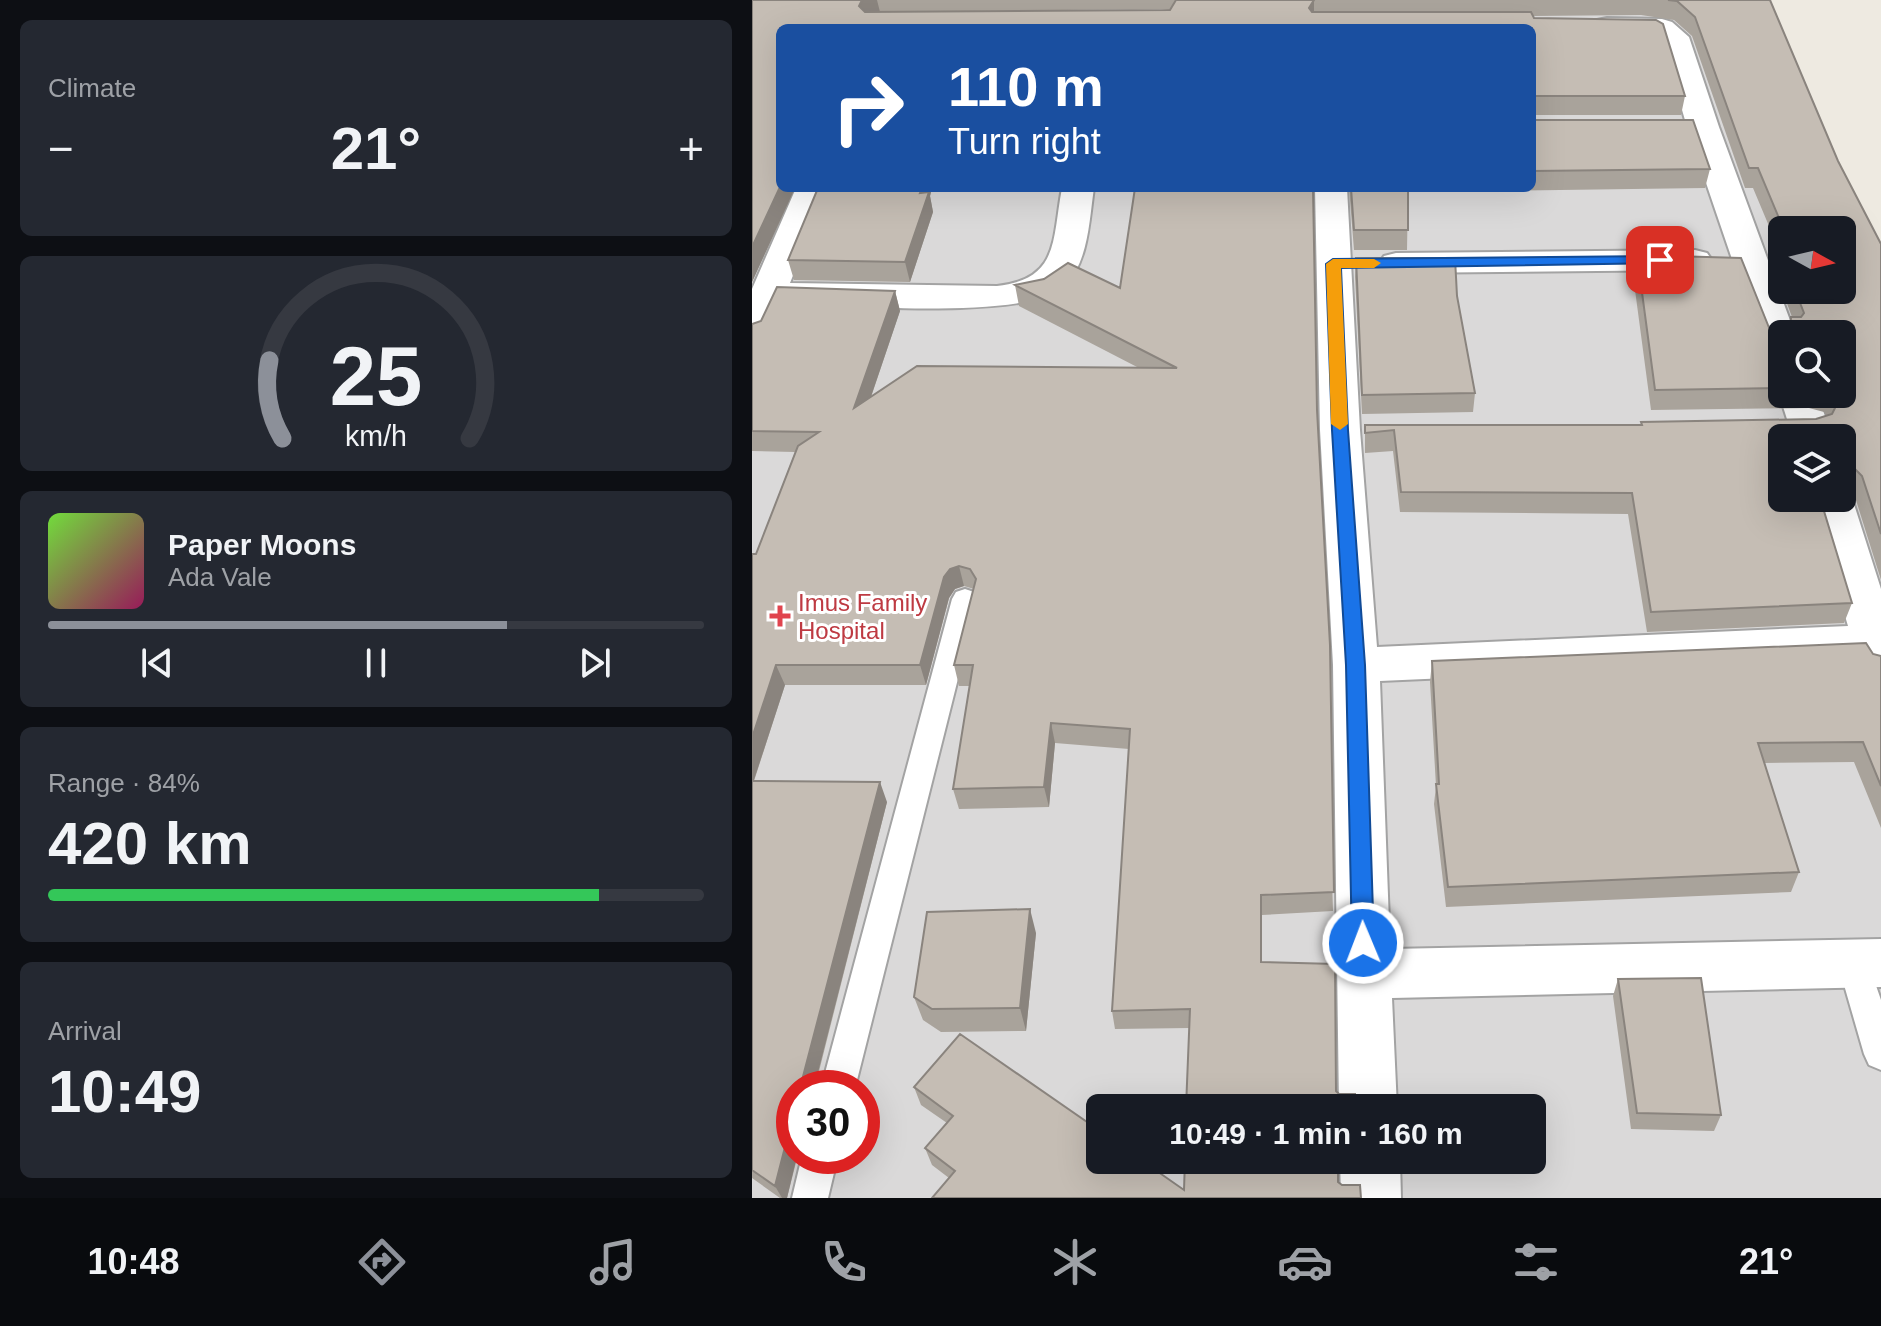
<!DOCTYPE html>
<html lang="en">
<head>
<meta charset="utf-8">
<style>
	body { margin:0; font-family:Helvetica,sans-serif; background:#242831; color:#f1f3f6; height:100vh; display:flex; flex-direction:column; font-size:30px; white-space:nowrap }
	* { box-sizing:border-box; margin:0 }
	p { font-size:26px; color:#9ea1a6 }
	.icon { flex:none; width:44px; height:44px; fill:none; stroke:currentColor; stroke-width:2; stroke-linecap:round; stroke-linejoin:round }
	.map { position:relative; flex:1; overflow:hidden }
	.sheet { display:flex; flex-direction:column; gap:20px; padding:20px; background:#0d0f14; width:752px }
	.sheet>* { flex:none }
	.guide { position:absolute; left:24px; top:24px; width:760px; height:168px; border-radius:12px; box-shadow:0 8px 32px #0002; background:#1a4fa0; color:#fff; overflow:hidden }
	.needle { width:52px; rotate:98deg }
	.buttons { position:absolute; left:1016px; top:216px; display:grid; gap:16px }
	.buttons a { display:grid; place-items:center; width:88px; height:88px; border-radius:12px; background:#171b24; box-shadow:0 8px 32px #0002; font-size:40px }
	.speed { position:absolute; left:24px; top:1070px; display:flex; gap:16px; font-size:40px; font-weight:700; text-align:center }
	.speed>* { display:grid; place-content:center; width:104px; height:104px; border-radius:50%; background:#171b24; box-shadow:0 8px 32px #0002; line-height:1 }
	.speed .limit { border:12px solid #d22; background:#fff; color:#111 }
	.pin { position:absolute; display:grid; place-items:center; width:68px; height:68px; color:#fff; margin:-34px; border-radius:16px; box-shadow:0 4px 12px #0006 }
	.me { position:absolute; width:88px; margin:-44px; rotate:359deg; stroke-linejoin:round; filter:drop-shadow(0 0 6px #0008) }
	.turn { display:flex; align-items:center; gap:28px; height:168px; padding:0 40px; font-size:36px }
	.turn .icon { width:104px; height:104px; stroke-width:2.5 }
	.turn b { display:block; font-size:56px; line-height:68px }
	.big { font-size:60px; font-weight:700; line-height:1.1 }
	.sheet .card { flex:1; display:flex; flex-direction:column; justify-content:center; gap:12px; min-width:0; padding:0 28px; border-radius:12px; background:#242831 }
	.sheet .dial { align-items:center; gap:0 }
	.dial svg { height:208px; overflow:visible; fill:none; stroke:#363941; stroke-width:7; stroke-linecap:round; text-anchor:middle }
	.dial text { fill:#f1f3f6; stroke:none }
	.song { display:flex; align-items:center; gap:24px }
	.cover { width:96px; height:96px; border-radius:12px; background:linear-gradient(135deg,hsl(100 70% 55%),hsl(330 70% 35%)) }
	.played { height:8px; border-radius:4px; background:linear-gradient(90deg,#8c9099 70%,#363941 70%) }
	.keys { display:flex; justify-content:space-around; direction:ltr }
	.heat { display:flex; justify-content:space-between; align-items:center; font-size:44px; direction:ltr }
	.charge { height:12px; border-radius:6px; background:linear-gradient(90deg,#34c759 84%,#363941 0) }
	.trip { position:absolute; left:334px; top:1094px; width:460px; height:80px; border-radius:12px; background:#171b24; box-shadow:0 8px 32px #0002; font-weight:700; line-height:80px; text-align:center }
	.tab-bar { display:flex; height:128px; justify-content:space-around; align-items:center; background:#090b0e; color:#9ea1a6 }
	.tab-bar .icon { width:56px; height:56px }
	.tab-bar .current { color:#8c9099 }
	.tab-bar b { font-size:36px; color:#f1f3f6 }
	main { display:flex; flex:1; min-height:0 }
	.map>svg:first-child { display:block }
</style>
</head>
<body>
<main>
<section class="sheet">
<div class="card"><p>Climate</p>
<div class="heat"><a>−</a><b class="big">21°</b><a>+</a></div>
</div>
<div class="card dial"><svg viewBox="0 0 100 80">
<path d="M14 69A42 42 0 1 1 86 69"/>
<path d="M14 69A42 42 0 0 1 9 39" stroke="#8c9099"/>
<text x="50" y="56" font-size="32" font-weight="700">25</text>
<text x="50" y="72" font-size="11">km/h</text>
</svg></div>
<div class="card">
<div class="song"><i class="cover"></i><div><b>Paper Moons</b><p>Ada Vale</p></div></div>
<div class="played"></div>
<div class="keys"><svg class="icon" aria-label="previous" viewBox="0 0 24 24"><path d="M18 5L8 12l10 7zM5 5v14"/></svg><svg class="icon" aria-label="pause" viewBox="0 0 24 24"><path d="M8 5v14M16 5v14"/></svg><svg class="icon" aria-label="next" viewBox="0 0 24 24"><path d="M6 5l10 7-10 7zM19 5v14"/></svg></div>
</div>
<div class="card"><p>Range · 84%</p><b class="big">420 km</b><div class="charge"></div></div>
<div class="card"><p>Arrival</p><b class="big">10:49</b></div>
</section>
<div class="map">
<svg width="1129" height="1198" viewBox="0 0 1129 1198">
	<rect width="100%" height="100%" fill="#eeeae1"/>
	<path fill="#dad9d9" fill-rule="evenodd" d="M1007,0L1129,258V1198H0V6ZM28,28H780V188H28ZM1030,230H1090V290H1030ZM1030,334H1090V394H1030ZM1030,438H1090V498H1030ZM42,1088H110V1156H42ZM348,1108H780V1160H348Z"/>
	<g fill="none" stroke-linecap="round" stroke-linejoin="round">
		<g stroke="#a3a3a3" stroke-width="4">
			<path id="service" d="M213,589L222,592L226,599L103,1088H69L200,599L204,592Z
				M1102,950L1113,954L1129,1000V1070L1117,1065L1112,1054L1086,964L1091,954Z
				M50,1156H86L76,1198H40Z"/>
		</g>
		<g stroke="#a3a3a3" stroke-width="4">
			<path id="minor" d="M855,18L910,19L920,22L937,37L967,127L1043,334H1030V361L1017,358L1011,350L935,127L910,41L903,36L845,32L841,26L845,20Z
				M44,188H76L38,283L245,286C308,279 300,239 310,188H342C337,221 337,260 313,286C279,321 84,305 30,304L13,340L0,343V289Z
				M563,188H595L608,430L625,647L1096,626L1058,498H1090V487L1100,498L1129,589V676L1113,671L1107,660L628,681L638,949L1129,939V987L640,998L645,1108H587L581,665L568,430Z
				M943,250L955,253L960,260L955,267L943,270L644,273L632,270L627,263L632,256L644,253Z
				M1030,389V394H1065L1081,438H1041L1027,394Z
				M588,1160H648L649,1198H589Z"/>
		</g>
		<use href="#service" fill="#fff" fill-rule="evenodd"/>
		<use href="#minor" fill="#fff" fill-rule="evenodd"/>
	</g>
	<path fill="#a9a39b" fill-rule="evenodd" d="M0,0H1018L1086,161L1129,244V580L1103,497L1091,485L1090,486V438H1030L1100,603L1092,623L895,632L876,514L648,512L641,451L613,453V425H889V422L1064,419L1075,416L1072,412L1057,408L899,410L881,275L885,255L1022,340L1030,342V394H1090V334H1034L1039,317H1040L1030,290H1090V230H1030V257L1001,188H993L940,36L922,20L889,15L781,16L782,18L933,96L929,115H780L28,28V188H43L0,282ZM409,9L416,10L127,12Z
		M780,117L782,120L958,169L953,188L656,192L655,250H602L597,188H780Z
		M66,188H180L178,196L181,212L158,282L42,280L36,260Z
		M604,258L705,296L723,393L721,412L610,414L603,277Z
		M1030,267V290L1026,280Z
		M263,285L565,410L581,911L510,915V962L584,1091L604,1108L437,1028L363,1029L360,1011L377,749L303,743L297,807L207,809L201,789L218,686H207L202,665L222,589L212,586L203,589L197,598L174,685H33L2,781L135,802L35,1198H28L0,1178V554H4L43,452L0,451V324L143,291L148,311L119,397L387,368L267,306Z
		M1121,654L1129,656V828L1102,762L1012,763L1047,872L1039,892L694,907L682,804L684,786L678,682L680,661Z
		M284,933L274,1031L189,1032L171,1020L162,997Z
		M866,979L969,1115L962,1131L879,1129L861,996Z
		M208,1034L348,1131V1160H389L432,1190L433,1160H586V1182L590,1185H608L609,1198H180L197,1178L180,1165L173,1148L195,1123L169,1105L162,1087Z"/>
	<path fill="#8a847e" d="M110,0H125L128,12L116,15L107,6Z
		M562,0V17L557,8Z
		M28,188H43L0,282V247Z
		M170,188H180L178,196L181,212L158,282L153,262Z
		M143,291L148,311L108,429L102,408Z
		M207,566L212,586L203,589L197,598L174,685L168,665L192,577L198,569Z
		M24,665L33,685L0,786V738Z
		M299,723L303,743L297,807L292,787Z
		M128,782L135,802L62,1088H48Z
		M278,909L284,933L274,1031L268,1008Z
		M42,1112V1156H45L35,1198H30L23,1186Z"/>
	<path fill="#c5bdb4" stroke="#8a847e" stroke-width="2" d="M0,0H110L107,6L113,12L418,10L424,0H562L557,8L560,12H779L782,18L904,20L911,24L933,96H782L780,98V28H28V187L0,247Z
		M916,0H1018L1086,161L1129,244V534L1110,476L1097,463L1094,474H1090V438H1030V498H1068L1100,603L899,612L880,493L649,492L642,430L613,433V425H890L889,422L1064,419L1080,414L1086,402L1080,394H1090V334H1038L1039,317H1049L1052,313L1043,290H1090V230H1032L1006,168H997L943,17L925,1Z
		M780,117L782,120H941L958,169L780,171Z
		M66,188H170L168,193L177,192L153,262L36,260Z
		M383,188H561L565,410L578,645L582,892L509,895V962L583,964L584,1091L587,1094H603L604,1108H434L438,1009L360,1011L378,729L299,723L292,787L201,789L221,665H202L224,579L218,569L207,566L198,569L192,577L168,665H24L0,738V554H4L46,446L67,432L0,431V324L9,321L25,287L143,291L102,408L165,366L425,368L263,285L292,279L316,263L368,288Z
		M599,188H656V230H602Z
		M885,255L989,258L1022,340L1030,342V388L903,390Z
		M604,258H703L705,296L723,393L610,395Z
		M1114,643L1121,654L1129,656V786L1111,742L1006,743L1047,872L696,887L684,784H687L680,661Z
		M0,781L128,782L48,1088H42V1112L23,1186L0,1170Z
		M278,909L268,1008L180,1009L162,997L175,912Z
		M949,978L969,1115L885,1113L866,979Z
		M208,1034L348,1131V1160H389L432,1190L433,1160H586V1182L590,1185H608L609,1198H180L203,1171L173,1148L201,1116L162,1087Z"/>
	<path fill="#1a73e8" stroke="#114b97" stroke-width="2" d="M908,256L913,257V263L589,268L596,430L613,665L622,943L619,950L611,953L603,950L600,943L594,665L580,430L574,264L581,259Z"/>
	<path fill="#f59e0b" d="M581,259H622L629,263L622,268H589L596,424L588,430L579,424L574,264Z"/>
	<path fill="#e0444e" stroke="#fff" stroke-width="3" d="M24 604h8v8h8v8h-8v8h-8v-8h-8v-8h8z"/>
	<g text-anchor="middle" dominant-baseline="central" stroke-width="6" stroke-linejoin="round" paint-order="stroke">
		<g font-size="24" fill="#be3a42" stroke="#fff" text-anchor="start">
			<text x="46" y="602">Imus Family<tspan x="46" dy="28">Hospital</tspan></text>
		</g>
	</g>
</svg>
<div class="buttons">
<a><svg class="needle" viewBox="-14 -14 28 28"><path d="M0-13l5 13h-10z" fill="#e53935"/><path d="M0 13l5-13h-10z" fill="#9ea1a6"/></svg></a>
<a><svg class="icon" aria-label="search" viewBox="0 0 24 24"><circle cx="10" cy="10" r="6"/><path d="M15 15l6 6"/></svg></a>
<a><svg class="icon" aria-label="layers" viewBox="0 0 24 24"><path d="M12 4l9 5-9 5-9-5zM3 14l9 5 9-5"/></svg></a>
</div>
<div class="speed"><div class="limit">30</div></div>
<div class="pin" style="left:908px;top:260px;background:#d93025"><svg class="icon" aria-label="arrive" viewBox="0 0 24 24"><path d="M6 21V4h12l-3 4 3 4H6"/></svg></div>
<svg class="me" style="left:611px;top:943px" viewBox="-20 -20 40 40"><circle r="17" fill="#1a73e8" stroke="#fff" stroke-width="3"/><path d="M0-11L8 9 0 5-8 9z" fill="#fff"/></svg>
<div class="trip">10:49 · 1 min · 160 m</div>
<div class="guide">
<div class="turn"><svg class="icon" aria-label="right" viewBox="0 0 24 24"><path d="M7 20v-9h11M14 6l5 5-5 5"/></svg><div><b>110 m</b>Turn right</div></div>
</div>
</div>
</main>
<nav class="tab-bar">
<b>10:48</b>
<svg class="icon current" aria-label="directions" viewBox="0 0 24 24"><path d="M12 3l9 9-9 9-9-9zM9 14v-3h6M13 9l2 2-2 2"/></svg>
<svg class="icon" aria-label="music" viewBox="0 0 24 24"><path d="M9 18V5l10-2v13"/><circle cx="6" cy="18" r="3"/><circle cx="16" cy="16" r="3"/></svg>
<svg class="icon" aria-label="phone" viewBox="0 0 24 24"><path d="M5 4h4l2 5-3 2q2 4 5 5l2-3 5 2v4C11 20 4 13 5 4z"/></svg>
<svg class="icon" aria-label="climate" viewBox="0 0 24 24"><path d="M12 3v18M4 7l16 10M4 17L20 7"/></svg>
<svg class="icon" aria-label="car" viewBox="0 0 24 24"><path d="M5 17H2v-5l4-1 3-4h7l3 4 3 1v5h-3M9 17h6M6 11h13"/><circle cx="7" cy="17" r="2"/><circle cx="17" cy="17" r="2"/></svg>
<svg class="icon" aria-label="filters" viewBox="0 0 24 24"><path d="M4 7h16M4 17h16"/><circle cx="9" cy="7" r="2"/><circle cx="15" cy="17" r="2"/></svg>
<b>21°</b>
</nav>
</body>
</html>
